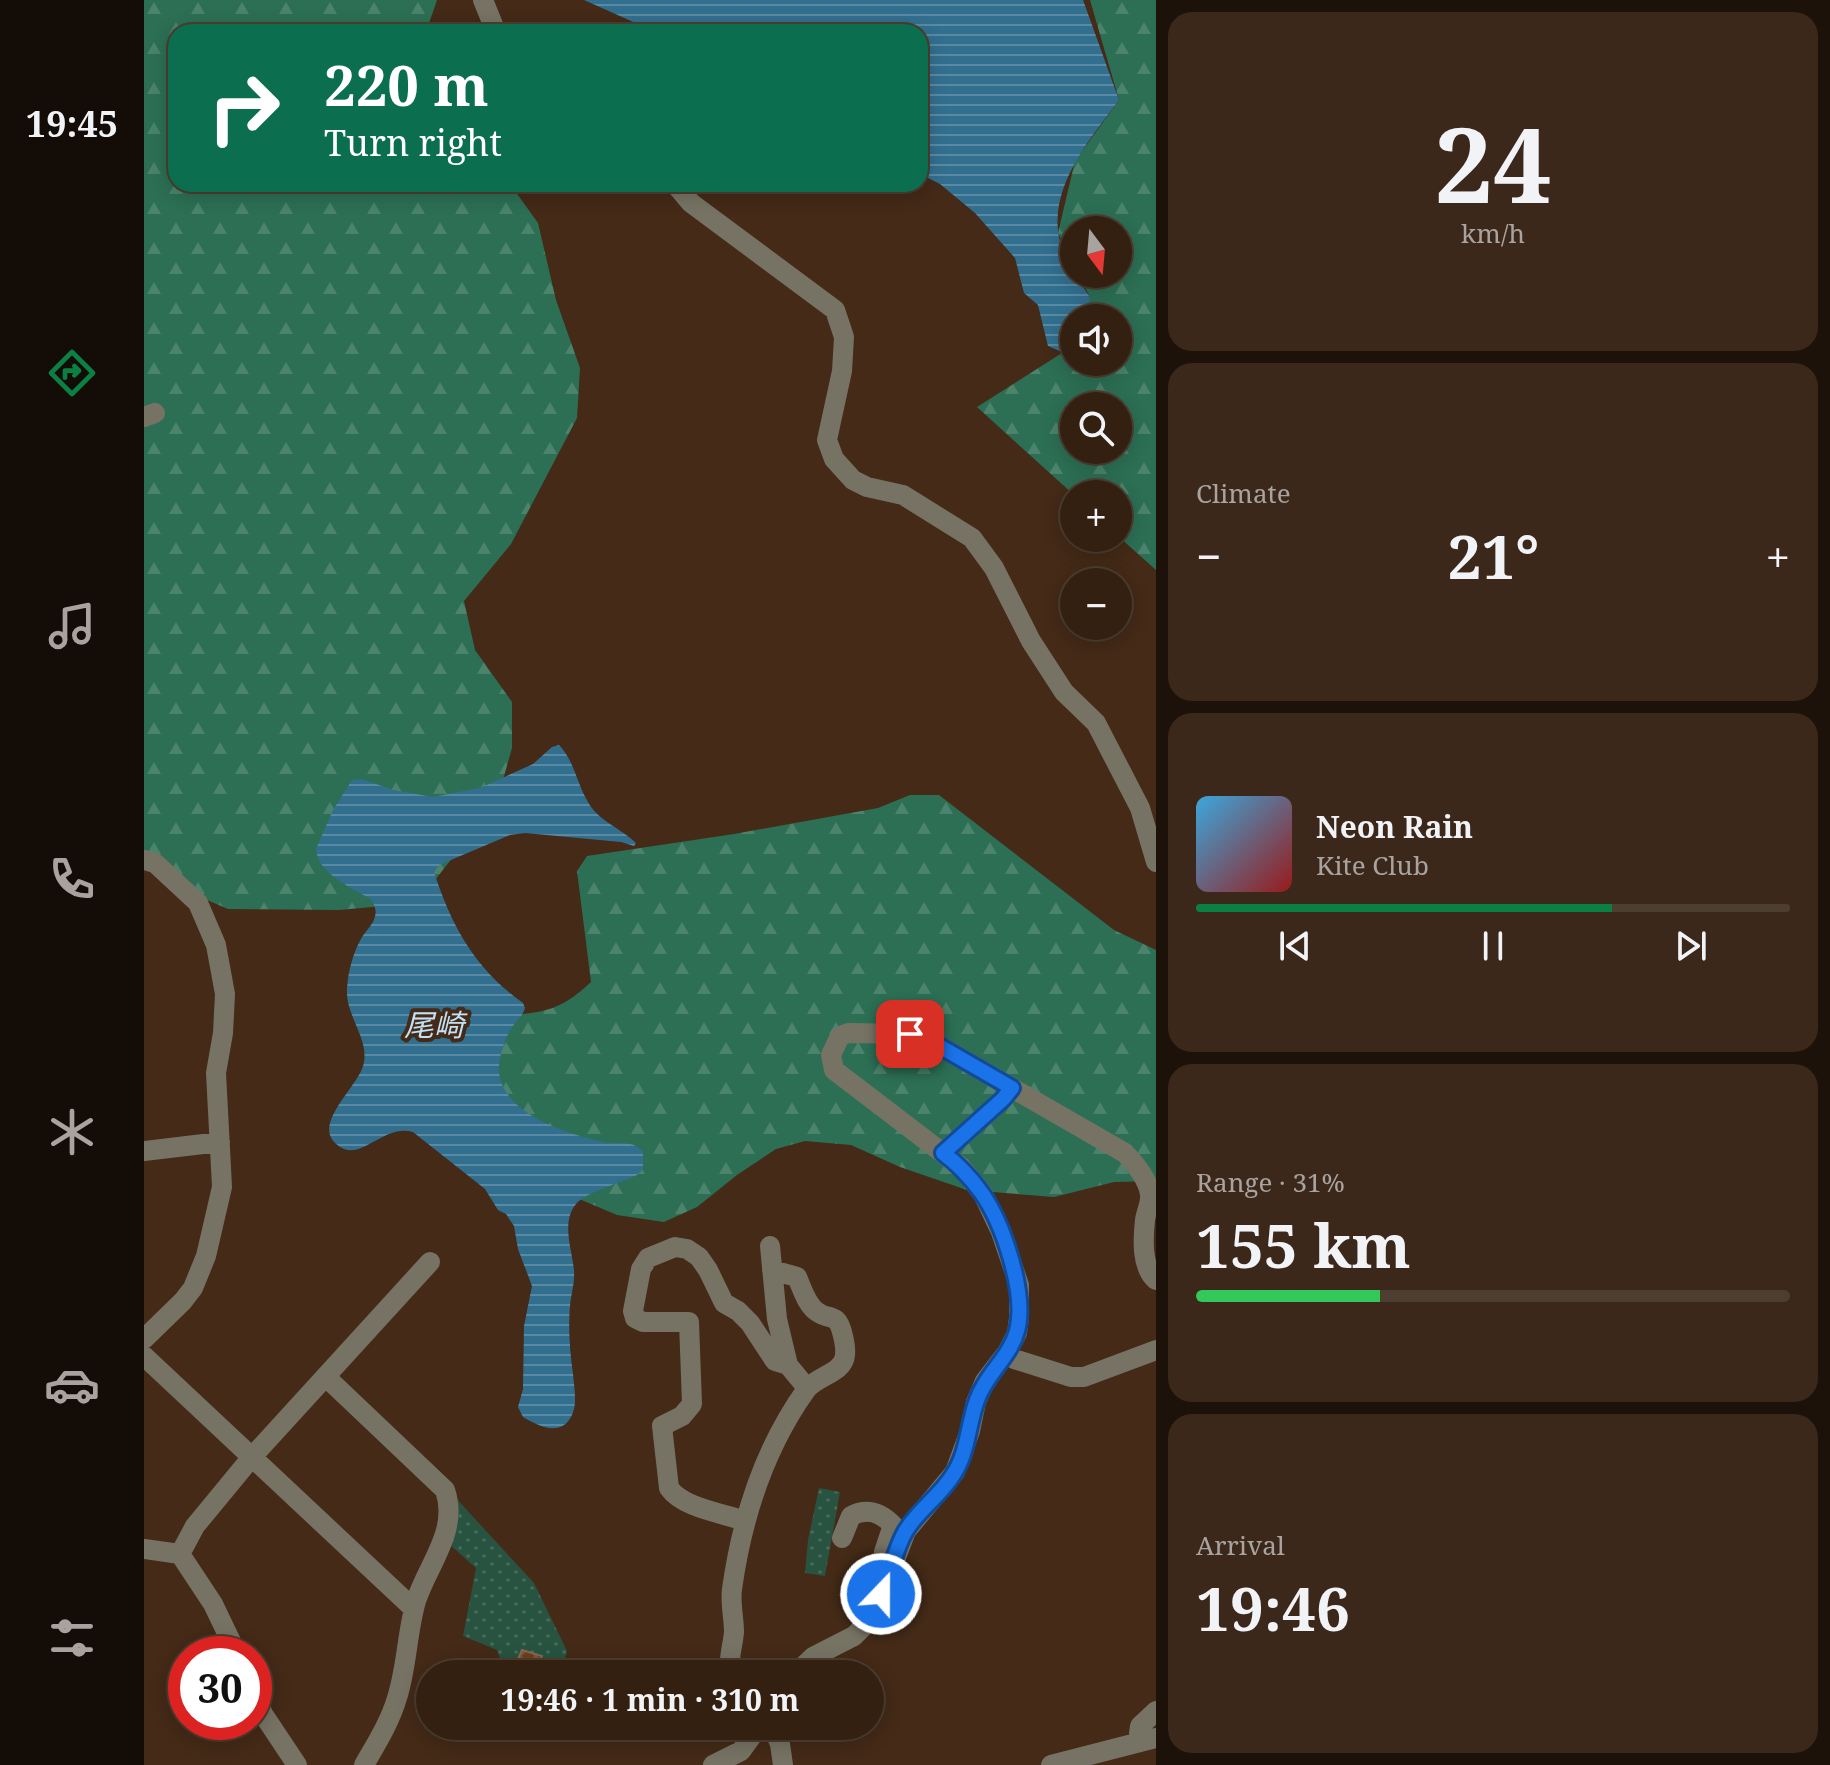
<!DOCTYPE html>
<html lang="en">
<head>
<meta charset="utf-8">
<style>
	body { margin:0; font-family:"Noto Serif","Noto Sans JP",serif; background:#3b281a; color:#f1f3f6; height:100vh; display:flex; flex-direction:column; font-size:30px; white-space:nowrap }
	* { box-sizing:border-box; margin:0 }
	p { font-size:26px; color:#a9a39f }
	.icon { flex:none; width:44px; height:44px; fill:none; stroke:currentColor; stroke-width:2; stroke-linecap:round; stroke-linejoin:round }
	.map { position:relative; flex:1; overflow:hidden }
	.panel { display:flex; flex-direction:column; gap:12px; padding:12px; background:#1c1209; width:674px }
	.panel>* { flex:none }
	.top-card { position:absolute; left:24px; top:24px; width:760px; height:168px; border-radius:24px; box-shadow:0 4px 20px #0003,0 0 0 2px #4e3e31; background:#0b6e4f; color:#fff; overflow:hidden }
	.needle { width:52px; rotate:164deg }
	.tools { position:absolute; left:916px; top:216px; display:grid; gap:16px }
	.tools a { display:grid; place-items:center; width:72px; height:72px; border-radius:50%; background:#332011; box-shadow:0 4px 20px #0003,0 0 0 2px #4e3e31; font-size:40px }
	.speed { position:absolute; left:24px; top:1636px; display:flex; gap:16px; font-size:40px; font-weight:700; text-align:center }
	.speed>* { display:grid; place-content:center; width:104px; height:104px; border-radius:50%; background:#332011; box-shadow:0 4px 20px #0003,0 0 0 2px #4e3e31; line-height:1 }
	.speed .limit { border:12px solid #d22; background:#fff; color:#111 }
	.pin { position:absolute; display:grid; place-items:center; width:68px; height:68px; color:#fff; margin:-34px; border-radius:16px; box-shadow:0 4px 12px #0006 }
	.me { position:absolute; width:88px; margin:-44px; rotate:22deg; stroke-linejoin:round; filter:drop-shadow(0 0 6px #0008) }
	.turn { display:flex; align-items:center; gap:28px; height:168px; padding:0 24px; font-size:36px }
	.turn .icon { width:104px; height:104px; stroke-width:2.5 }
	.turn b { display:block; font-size:56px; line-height:68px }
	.big { font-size:60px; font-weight:700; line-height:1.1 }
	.panel .widget { flex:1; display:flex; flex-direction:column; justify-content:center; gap:12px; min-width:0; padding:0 28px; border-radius:24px; background:#3b281a }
	.panel .dial { align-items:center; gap:0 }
	.dial b { font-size:104px; line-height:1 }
	.song { display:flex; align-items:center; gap:24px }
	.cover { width:96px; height:96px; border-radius:12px; background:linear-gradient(135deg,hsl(200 70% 55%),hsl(0 70% 35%)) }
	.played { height:8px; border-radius:4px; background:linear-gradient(90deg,#0b8043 70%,#4e3e31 70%) }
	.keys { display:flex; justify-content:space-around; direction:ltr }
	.heat { display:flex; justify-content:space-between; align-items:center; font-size:44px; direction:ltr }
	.charge { height:12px; border-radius:6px; background:linear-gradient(90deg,#34c759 31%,#4e3e31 0) }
	.trip { position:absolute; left:272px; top:1660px; width:468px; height:80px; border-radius:40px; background:#332011; box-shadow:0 4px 20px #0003,0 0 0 2px #4e3e31; font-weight:700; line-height:80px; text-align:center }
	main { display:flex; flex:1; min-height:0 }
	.menu { display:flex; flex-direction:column; width:144px; justify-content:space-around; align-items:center; background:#140d07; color:#a9a39f }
	.menu .icon { width:56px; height:56px }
	.menu .current { color:#0b8043 }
	.menu b { font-size:36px; color:#f1f3f6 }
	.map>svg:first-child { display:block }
</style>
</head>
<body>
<main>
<nav class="menu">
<b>19:45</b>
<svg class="icon current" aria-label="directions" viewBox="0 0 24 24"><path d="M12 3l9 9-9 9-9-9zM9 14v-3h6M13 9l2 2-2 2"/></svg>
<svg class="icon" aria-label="music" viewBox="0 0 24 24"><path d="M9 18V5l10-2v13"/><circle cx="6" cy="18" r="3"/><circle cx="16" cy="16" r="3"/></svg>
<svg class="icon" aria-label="phone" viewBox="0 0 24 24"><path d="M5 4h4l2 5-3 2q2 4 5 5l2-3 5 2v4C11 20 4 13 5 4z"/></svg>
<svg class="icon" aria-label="climate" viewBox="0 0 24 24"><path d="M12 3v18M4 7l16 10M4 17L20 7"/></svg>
<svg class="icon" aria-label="car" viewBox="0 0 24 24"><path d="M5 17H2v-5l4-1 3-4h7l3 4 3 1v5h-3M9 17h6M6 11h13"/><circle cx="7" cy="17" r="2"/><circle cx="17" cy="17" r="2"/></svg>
<svg class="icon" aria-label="filters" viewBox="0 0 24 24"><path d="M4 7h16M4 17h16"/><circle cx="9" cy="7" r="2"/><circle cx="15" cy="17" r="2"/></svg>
</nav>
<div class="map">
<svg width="1012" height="1765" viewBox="0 0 1012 1765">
	<defs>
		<pattern id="forest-firs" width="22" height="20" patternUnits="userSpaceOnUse" patternTransform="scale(2)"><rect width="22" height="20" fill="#2c6f54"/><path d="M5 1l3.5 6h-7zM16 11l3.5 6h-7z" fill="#4b836c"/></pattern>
		<pattern id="park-dots" width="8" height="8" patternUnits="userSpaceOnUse" patternTransform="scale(2)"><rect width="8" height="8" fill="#275340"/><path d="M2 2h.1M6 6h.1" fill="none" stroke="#476b5b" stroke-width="1.8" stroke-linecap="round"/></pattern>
		<pattern id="water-rules" width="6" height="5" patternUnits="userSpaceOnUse" patternTransform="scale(2)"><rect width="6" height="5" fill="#326f8f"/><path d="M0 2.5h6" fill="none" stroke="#5a8aa3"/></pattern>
		<pattern id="building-cross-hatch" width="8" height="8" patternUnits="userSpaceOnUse" patternTransform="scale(2)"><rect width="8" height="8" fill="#6c3f19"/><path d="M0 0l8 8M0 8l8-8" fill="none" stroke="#815a3a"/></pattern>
	</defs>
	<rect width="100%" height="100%" fill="#442a17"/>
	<path fill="url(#forest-firs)" fill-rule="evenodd" d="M0,0H293L282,32H32V184H366L394,223L412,300L436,368L433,418L367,544L320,601L331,650L368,702V748L353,801L284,889L250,905L195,910L84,909L14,879L0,863Z
		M946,0H1012V570L974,536V494L930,495L833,407L918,353L930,329V362H974V318H935L946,297L934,274H974V230H930V266L914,233L931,161L975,100ZM930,406H974V450H930Z
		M766,795H795L970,930L1012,950V1181L970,1182L910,1197L823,1190L756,1167L707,1145L661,1141L632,1149L593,1175L553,1207L520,1222L473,1215L414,1190L304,1040C315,1034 326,1025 338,1021C387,1008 405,1022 447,982L433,871L443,856L590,834L734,808Z"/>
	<path fill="url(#park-dots)" d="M675,1488L696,1492L681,1576L661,1573L664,1540Z
		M310,1496L390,1583L423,1651L417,1674H362L353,1650L319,1636L332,1568L306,1545Z"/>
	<path fill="url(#water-rules)" d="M440,0H939L975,100C941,146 893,200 923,261C929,274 938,285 946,297L943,318H930V338L918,352L904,346L894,305L880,293L871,258L831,213L796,184L776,174V32H500L496,25Z
		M415,745C430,760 433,784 444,802C453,820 478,829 492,843L490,846L477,842L381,833L366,835L295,865L290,872C308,927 331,969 379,1003L381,1008C379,1015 376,1017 371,1023C362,1035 355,1054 355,1069C355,1113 424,1134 459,1142C474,1145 489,1139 499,1152V1169L493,1175C479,1182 440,1193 432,1204C417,1222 428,1250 430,1270C431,1283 427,1294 426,1306C424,1328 426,1353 429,1374C430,1387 434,1405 427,1417C416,1437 394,1426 379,1417L374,1407L379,1389L380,1326L388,1286L374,1249L370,1226L362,1214L354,1210L341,1189L269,1132C242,1124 220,1157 200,1149C160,1130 213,1089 219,1066C227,1040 201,1016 203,989C204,971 209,953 218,937C222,931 230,923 231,916C233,910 230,904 227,899C209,889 173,873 172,849L189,810L208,780L218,779L249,790L289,797L336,788L389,764L408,747Z"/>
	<path fill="url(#building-cross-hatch)" stroke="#856853" stroke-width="2" d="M378,1650L398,1656L395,1661L403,1665L399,1674L368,1672Z"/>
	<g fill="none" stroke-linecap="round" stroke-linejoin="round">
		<path stroke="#777364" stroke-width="20" d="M339,0L352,32
			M531,184L547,203L691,310L700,337L698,371L683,440L690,459L709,480L723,487L759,495L828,538L850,568L887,641L920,692L952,723L996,808L1012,862
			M0,417L11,413
			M0,860L11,863L54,903L72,945L81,994L79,1033L72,1073L78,1187L62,1256L49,1288L39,1301L0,1339
			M0,1151L76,1142
			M799,1153L859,1099L868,1088
			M626,1246L633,1319L644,1365
			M864,1351L870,1359L927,1377H940L1012,1350
			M0,1356L270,1609
			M182,1377L301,1490C315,1531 284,1564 272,1601C263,1632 263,1667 253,1698C246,1722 232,1744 220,1765
			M601,1521C578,1513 539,1508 525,1488L518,1426L538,1416L548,1404L545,1322H499L491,1318L489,1311L497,1269L504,1258L531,1247L543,1249L555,1257L564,1270L580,1303L594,1311L606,1323L631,1361L644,1365L663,1388
			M698,1538L707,1516C724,1507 737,1513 749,1525L740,1552
			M0,1549L36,1554L69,1604L93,1654
			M36,1554L51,1526L107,1458L286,1262
			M588,1674C583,1660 589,1646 590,1632C590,1618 586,1603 588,1589C598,1518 620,1449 662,1390C672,1376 700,1373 701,1355C702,1347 698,1325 692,1320C687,1316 680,1317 675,1313C663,1307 658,1288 653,1277L628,1270
			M651,1674L669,1657L710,1636L722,1624L740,1589L762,1531L811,1472L826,1431L832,1402L841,1381L864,1351L873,1333L875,1318V1285L857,1232L839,1194L817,1167L690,1070L687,1055L696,1036L704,1033L766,1034L790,1043L981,1153C991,1163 1005,1181 1006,1195C1007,1203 1002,1212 1001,1220C999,1239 997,1267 1012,1280
			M110,1693L119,1714L153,1765
			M628,1726L636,1744L639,1765
			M994,1742L996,1726L1012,1711
			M569,1765L597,1751L615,1726
			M907,1765L1012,1738"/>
	</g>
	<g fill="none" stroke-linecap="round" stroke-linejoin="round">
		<g stroke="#114b97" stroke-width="20">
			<path id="route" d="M737,1594C747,1575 750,1551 761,1532C773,1511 796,1496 809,1475C824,1453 824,1424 833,1400C842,1374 866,1357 873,1331C883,1294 859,1223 837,1192C826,1177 814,1164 799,1153L859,1099L868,1088L790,1043L766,1034"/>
		</g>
		<use href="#route" stroke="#1a73e8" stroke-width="14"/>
	</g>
	<g text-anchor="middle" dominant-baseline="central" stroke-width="8" stroke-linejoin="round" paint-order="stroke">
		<g font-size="30" font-style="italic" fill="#c2e3f7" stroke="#442a17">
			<text x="290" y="1024">尾崎</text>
		</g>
	</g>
</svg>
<div class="tools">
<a><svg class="needle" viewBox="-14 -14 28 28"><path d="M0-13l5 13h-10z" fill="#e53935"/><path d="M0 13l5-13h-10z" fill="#a9a39f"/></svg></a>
<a><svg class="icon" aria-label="sound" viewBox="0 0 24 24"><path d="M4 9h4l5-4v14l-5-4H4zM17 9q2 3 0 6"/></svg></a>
<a><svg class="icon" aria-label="search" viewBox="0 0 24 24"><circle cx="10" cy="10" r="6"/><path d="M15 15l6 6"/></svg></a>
<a>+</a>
<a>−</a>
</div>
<div class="speed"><div class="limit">30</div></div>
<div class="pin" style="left:766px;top:1034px;background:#d93025"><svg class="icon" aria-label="arrive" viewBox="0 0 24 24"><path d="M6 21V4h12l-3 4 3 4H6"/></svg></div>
<svg class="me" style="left:737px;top:1594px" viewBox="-20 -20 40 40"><circle r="17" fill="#1a73e8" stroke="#fff" stroke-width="3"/><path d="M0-11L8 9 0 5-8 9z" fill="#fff"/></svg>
<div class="trip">19:46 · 1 min · 310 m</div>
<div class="top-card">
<div class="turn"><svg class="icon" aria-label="right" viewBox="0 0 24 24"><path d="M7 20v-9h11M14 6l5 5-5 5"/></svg><div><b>220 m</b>Turn right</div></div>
</div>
</div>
<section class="panel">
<div class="widget dial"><b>24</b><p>km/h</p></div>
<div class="widget"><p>Climate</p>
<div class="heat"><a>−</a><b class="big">21°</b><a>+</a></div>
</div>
<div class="widget">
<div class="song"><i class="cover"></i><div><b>Neon Rain</b><p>Kite Club</p></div></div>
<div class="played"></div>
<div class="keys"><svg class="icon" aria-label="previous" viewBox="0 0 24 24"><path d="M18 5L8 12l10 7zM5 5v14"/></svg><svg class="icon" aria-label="pause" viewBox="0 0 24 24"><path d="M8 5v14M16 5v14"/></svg><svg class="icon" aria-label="next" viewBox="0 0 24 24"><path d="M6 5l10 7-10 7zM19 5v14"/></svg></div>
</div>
<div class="widget"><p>Range · 31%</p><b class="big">155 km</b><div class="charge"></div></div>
<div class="widget"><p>Arrival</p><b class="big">19:46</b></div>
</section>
</main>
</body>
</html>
